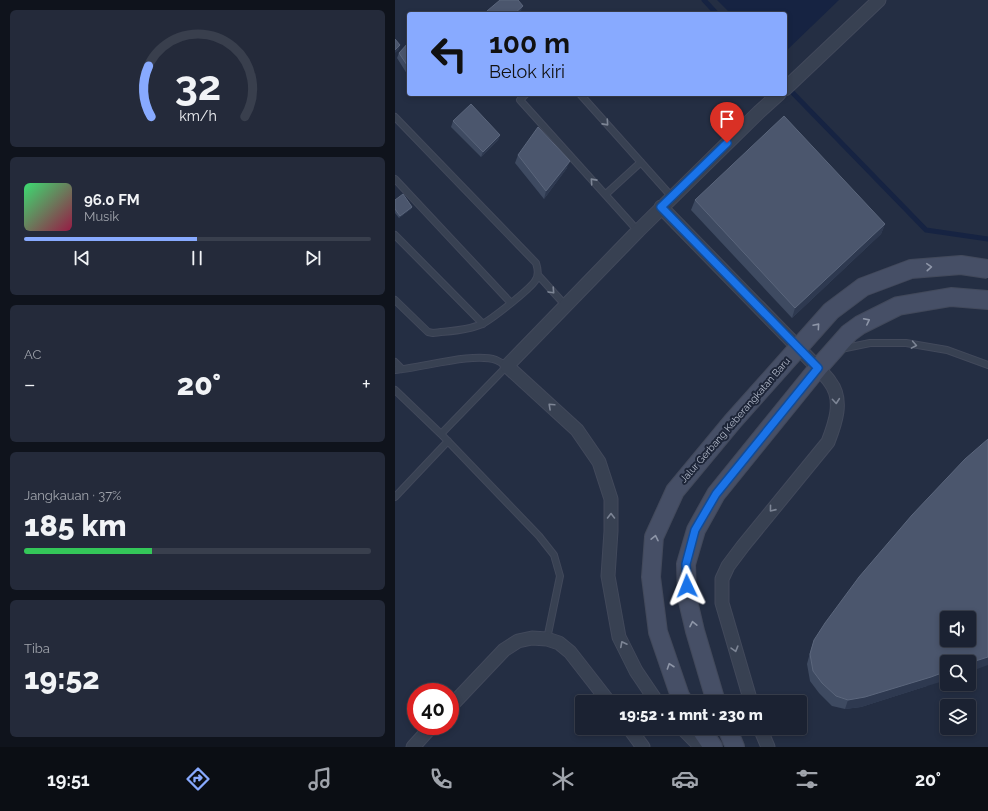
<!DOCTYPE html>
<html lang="id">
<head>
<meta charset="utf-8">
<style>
	body { margin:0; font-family:Raleway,sans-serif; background:#242a3a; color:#f1f3f6; height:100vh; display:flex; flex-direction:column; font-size:15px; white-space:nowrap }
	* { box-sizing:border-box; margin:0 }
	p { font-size:13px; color:#a0a4ac }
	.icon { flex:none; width:22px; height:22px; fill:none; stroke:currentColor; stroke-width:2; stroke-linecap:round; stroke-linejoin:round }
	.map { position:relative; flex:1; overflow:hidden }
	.panel { display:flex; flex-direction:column; gap:10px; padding:10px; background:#0f131c; width:395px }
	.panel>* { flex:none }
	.top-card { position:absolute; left:12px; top:12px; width:380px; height:84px; border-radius:4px; box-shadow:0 2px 6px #0003,0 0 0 1px #393f4d; background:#8af; color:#111; overflow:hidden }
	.tools { position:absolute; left:545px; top:611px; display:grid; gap:8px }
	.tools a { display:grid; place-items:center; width:36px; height:36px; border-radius:4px; background:#1b2232; box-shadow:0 2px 6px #0003,0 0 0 1px #393f4d; font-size:20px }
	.speed { position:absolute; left:12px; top:683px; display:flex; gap:8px; font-size:20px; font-weight:700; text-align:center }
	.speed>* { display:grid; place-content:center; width:52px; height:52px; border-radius:50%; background:#1b2232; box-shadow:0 2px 6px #0003,0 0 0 1px #393f4d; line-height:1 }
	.speed .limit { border:6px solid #d22; background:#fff; color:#111 }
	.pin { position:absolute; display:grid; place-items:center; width:34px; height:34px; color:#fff; margin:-41px -17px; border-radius:50% 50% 50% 0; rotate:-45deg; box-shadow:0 0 4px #0007 }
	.pin .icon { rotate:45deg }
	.me { position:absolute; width:44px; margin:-22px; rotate:358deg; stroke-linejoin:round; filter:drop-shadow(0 0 3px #0008) }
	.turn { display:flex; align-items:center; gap:14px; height:84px; padding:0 16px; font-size:18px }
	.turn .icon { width:52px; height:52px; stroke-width:2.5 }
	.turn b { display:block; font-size:28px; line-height:34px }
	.big { font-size:30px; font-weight:800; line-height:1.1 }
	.panel .widget { flex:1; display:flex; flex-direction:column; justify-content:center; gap:6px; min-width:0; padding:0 14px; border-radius:6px; background:#242a3a }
	.panel .dial { align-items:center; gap:0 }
	.dial svg { height:104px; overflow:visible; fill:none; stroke:#393f4d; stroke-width:7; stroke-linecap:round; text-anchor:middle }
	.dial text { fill:#f1f3f6; stroke:none }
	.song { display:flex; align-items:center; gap:12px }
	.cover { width:48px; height:48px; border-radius:6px; background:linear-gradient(135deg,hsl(140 70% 55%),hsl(340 70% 35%)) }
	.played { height:4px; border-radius:2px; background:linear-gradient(90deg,#8af 50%,#393f4d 50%) }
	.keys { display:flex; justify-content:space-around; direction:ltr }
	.heat { display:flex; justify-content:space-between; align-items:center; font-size:22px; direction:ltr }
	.charge { height:6px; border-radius:3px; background:linear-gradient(90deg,#34c759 37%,#393f4d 0) }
	.trip { position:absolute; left:180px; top:695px; width:232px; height:40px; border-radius:4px; background:#1b2232; box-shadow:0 2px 6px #0003,0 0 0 1px #393f4d; font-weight:800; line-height:40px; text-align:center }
	.menu { display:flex; height:64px; justify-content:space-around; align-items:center; background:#0b0e14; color:#a0a4ac }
	.menu .icon { width:28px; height:28px }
	.menu .selected { color:#8af }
	.menu b { font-size:18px; color:#f1f3f6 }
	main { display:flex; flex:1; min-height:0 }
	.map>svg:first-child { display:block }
</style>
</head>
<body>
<main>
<section class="panel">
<div class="widget dial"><svg viewBox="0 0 100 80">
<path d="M14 69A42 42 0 1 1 86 69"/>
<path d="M14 69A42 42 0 0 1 12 30" stroke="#8af"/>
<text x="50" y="56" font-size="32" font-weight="700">32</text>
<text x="50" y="72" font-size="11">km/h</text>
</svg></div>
<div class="widget">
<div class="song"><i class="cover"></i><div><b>96.0 FM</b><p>Musik</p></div></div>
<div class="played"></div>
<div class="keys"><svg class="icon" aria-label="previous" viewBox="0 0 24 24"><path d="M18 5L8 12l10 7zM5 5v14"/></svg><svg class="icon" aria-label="pause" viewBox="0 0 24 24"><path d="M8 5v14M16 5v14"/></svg><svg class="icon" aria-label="next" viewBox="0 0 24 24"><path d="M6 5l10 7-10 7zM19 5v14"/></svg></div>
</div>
<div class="widget"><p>AC</p>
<div class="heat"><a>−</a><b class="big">20°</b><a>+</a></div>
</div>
<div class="widget"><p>Jangkauan · 37%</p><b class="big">185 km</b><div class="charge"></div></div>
<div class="widget"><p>Tiba</p><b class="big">19:52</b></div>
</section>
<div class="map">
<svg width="593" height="747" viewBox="0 0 593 747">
	<rect width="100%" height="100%" fill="#242e43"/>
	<path fill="#162342" d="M322,0H444L390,52V14H336Z"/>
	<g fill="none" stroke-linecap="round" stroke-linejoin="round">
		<path stroke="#162342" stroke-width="5" d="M309,0L322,14
			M393,88L531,230L593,239"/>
		<g stroke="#42495b" stroke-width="8">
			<path id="lane" d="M131,94L125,100L243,231
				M185,94L277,197
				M0,117L141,263C143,269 144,276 140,281C135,289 96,320 87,324C72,331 53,331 38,333L33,332L0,300
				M0,179L116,303
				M211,194L246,162
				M0,235L88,324
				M143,275L171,306
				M446,349L475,343H511L552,350L593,365
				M0,362L7,369
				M0,370C27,368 78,352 101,360C105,362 109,364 112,366L46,434
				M0,390L46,434L144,536L159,555L165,576L152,639
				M0,497L53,441"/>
		</g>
		<g stroke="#42495b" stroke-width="15">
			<path id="street" d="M390,89L484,0
				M266,207L423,368C427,373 432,377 435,382C449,400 440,424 433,442L348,546L333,566L327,579V603L356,702
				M262,702L241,671L224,637L213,576L216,531V499L204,462L182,430L112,366L243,231L364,112L384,94
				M55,707L109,650L123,641L137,638L152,639L164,643L175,652L214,702
				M234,728L248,747
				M287,728L306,747
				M365,728L373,747
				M18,747L37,726"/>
		</g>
		<g stroke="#42495b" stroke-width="20">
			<path id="secondary" d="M321,702L300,631L292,597L291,564L301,530L321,494L423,368L454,333L465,325L503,306L556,297L593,300
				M305,728L318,747
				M332,728L340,747"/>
		</g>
		<use href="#lane" stroke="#384152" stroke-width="6"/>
		<use href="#street" stroke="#384152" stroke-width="13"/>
		<use href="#secondary" stroke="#464f66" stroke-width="18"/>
		<g stroke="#42495b" stroke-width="20" stroke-linecap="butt">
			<path id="secondary-bridge" d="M289,702L285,696L263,632L256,577L259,537L280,491L338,421L436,311L468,287L516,269L566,265L593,269"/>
		</g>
		<use href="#secondary-bridge" stroke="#464f66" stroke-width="18"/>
	</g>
	<path fill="#3e4a61" d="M14,42V77L2,58L4,53Z
		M58,121L105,135L103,140L86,157L56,127Z
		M123,155L172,168L149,199L120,163Z
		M0,200L17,207L16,209L4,218L0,213Z
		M300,200L490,224L486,234L397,318L296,210Z
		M419,640L532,686L466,707L450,709L437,706L424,693L415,681L412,664L416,649Z"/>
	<path fill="#2e3950" d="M128,6L126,11L123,14H119Z
		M5,45L4,50L0,53V50Z
		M105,135L103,140L86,157L88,152Z
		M175,161L172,168L149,199L151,191Z
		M17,207L16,209L4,218L5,216Z
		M490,224L486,234L397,318L400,308Z
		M593,657V665L574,672V663Z
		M552,671V680L532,686L466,707L450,709L453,700Z"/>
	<path fill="#4b566d" stroke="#5b667c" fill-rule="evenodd" d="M105,0H123L128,6L119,14H94L92,11Z
		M0,39L5,45L0,50Z
		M14,42V68L4,53Z
		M76,104L105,135L88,152L58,121Z
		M389,116L490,224L400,308L300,200Z
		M143,127L175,161L151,191L123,155Z
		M8,194L17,207L5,216L0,209V200Z
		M593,439V657L574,663V662H552V671L536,677L470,697L453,700L441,696L427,683L418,671L415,654L419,640L430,623L464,577L517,515L570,459ZM552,618H574V640H552Z"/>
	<defs><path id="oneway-chevron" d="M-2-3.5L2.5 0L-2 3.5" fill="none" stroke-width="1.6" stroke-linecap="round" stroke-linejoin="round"/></defs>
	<g stroke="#7d8595">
		<use href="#oneway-chevron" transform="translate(211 123) rotate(48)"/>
		<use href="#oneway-chevron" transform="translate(198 181) rotate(-132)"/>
		<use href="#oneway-chevron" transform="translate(157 291) rotate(47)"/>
		<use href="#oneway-chevron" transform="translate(519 345) rotate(10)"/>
		<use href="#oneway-chevron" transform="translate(441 401) rotate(85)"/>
		<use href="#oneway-chevron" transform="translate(156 406) rotate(-137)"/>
		<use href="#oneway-chevron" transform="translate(377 509) rotate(129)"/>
		<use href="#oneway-chevron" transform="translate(216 516) rotate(-90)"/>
		<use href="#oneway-chevron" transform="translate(228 644) rotate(-117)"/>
		<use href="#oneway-chevron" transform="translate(340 649) rotate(74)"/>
	</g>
	<g stroke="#8e96a8">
		<use href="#oneway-chevron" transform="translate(534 267) rotate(-4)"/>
		<use href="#oneway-chevron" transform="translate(472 321) rotate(-27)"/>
		<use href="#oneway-chevron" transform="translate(422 326) rotate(-49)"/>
		<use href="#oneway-chevron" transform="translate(260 538) rotate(-78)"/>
		<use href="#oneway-chevron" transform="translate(298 624) rotate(-102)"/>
		<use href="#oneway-chevron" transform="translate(275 666) rotate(-109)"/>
	</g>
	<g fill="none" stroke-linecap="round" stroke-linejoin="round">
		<g stroke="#114b97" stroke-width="10">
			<path id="route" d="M292,586L291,564L300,530L321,494L423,368L266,207L332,143"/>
		</g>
		<use href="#route" stroke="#1a73e8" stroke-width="7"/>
	</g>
	<g text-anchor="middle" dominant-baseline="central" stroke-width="4" stroke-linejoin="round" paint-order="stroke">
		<g font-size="10" fill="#b5bccc" stroke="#1d2538">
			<text transform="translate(340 420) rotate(-49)">Jalur Gerbang Keberangkatan Baru</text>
		</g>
	</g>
</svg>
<div class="tools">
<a><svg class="icon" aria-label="sound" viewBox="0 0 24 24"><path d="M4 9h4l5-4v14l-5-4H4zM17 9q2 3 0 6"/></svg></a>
<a><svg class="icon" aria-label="search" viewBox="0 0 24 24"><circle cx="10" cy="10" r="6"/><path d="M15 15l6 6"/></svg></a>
<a><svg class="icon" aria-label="layers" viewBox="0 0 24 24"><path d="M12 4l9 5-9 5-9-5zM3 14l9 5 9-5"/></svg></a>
</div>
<div class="speed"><div class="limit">40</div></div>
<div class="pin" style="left:332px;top:143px;background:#d93025"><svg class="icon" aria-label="arrive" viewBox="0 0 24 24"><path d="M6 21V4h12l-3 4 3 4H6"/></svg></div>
<svg class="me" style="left:292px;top:586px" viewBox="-20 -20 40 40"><path d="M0-17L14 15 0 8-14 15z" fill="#1a73e8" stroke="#fff" stroke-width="4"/></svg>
<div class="trip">19:52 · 1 mnt · 230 m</div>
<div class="top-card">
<div class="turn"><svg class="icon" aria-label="left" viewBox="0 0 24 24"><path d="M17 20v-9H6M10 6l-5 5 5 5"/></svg><div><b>100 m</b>Belok kiri</div></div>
</div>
</div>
</main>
<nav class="menu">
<b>19:51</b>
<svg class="icon selected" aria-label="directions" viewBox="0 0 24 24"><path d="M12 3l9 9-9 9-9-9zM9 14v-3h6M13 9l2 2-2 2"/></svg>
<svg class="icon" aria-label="music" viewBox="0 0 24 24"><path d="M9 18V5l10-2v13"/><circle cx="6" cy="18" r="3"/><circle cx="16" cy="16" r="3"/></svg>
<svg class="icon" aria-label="phone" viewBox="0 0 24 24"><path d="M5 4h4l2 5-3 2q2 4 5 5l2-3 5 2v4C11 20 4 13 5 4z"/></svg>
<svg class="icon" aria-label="climate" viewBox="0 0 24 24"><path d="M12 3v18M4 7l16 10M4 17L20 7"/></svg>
<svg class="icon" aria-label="car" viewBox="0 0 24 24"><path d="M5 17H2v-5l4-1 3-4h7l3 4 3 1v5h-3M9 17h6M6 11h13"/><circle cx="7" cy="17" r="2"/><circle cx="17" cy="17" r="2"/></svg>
<svg class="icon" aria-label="filters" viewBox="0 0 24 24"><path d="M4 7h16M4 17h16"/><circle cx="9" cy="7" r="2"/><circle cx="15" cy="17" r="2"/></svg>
<b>20°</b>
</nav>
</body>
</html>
